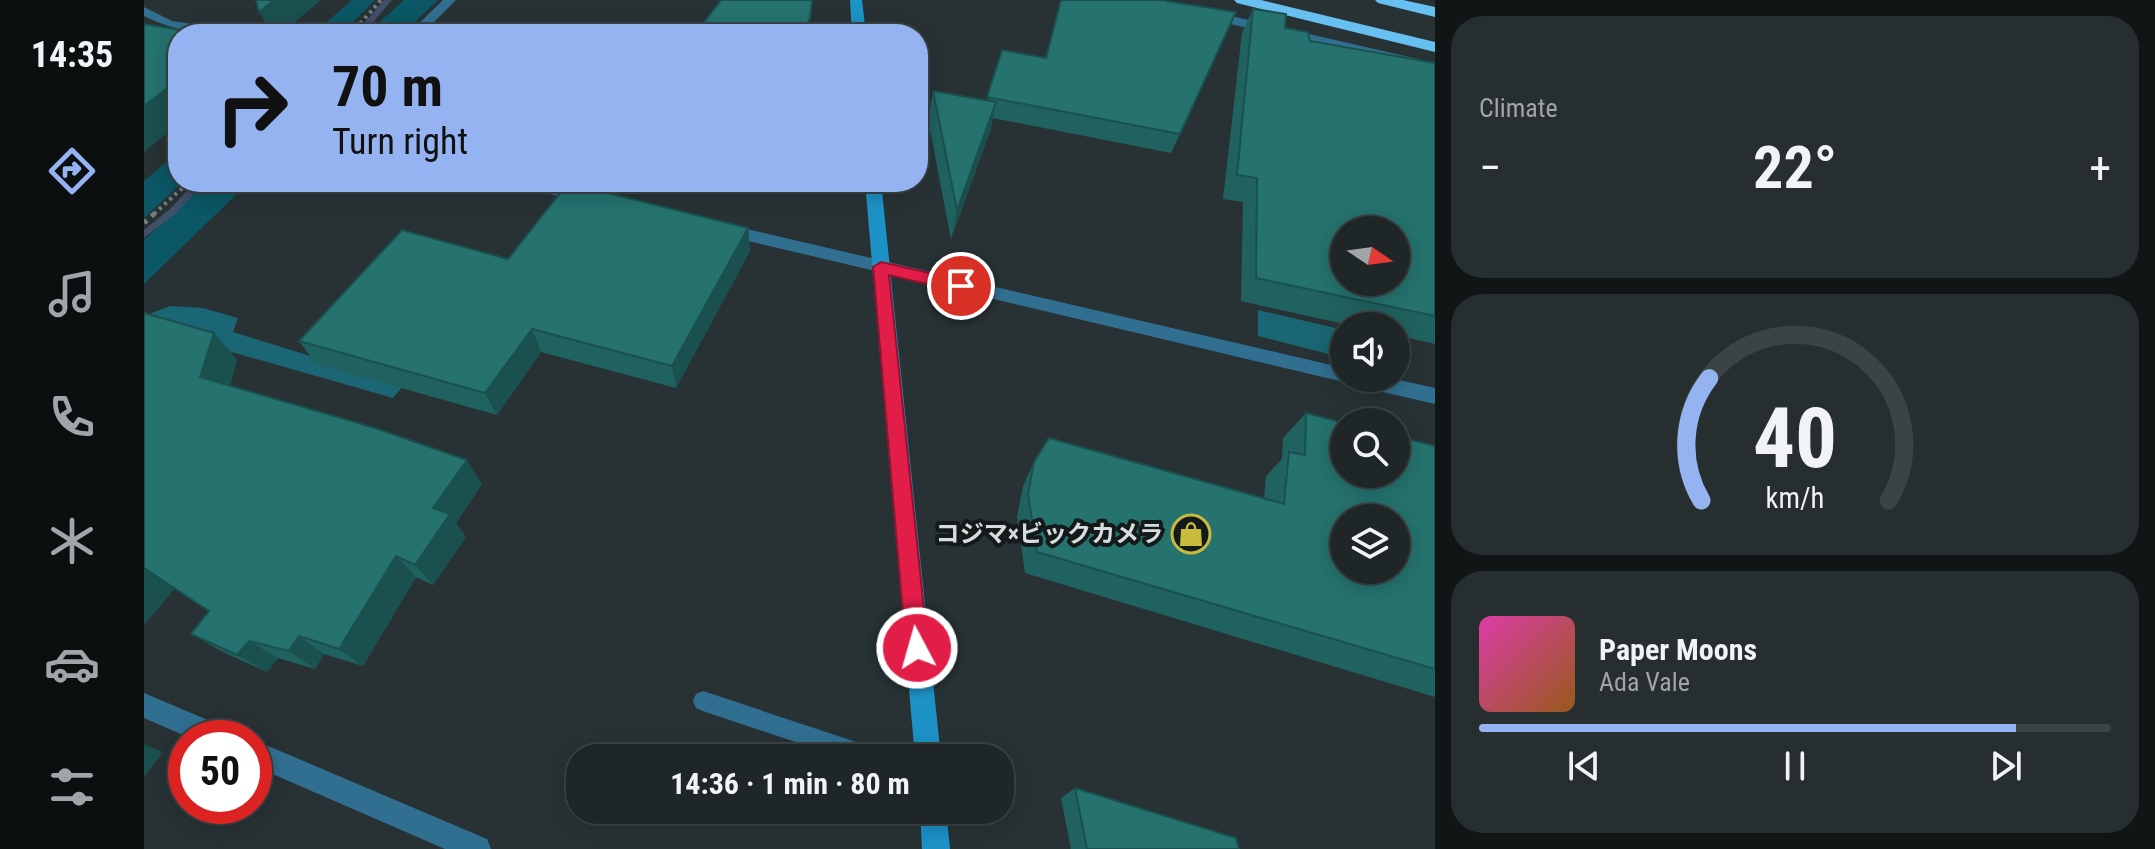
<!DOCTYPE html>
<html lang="en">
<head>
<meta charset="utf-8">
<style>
	body { margin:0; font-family:"Roboto Condensed","Noto Sans JP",sans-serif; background:#262e30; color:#f1f3f6; height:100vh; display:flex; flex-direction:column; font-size:30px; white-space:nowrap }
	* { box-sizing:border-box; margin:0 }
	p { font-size:26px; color:#a1a5a8 }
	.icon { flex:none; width:44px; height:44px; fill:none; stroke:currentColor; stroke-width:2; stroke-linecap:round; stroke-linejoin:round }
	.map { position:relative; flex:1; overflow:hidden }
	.panel { display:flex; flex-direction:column; gap:16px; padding:16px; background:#101516; width:720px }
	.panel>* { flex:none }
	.guide { position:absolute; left:24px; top:24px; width:760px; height:168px; border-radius:32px; box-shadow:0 4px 20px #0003,0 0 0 2px #3c4345; background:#95b2f1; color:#111; overflow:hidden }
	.needle { width:52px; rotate:103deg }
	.buttons { position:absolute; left:1186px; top:216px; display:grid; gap:16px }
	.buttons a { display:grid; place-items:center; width:80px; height:80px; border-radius:50%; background:#1e2628; box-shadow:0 4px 20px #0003,0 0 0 2px #3c4345; font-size:40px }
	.speed { position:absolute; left:24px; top:720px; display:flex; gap:16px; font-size:40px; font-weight:700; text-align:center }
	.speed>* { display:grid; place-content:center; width:104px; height:104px; border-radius:50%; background:#1e2628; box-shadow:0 4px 20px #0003,0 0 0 2px #3c4345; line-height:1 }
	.speed .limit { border:12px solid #d22; background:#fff; color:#111 }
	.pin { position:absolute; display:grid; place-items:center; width:68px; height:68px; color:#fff; margin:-34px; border:4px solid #fff; border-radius:50%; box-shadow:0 2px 8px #0007 }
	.me { position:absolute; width:88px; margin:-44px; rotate:354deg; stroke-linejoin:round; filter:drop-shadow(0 0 6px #0008) }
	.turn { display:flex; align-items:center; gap:28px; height:168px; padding:0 32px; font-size:36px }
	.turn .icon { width:104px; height:104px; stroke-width:2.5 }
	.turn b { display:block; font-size:56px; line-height:68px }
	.big { font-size:60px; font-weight:700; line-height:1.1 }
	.panel .widget { flex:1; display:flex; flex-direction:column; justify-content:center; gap:12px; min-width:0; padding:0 28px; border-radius:32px; background:#262e30 }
	.panel .dial { align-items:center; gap:0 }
	.dial svg { height:208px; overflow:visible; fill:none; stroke:#3c4345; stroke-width:7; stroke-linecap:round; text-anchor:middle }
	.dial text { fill:#f1f3f6; stroke:none }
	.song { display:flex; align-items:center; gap:24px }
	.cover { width:96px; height:96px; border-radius:12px; background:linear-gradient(135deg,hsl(320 70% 55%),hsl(30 70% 35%)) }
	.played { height:8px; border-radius:4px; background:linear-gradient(90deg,#95b2f1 85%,#3c4345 85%) }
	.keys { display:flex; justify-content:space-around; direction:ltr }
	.heat { display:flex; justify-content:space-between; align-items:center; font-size:44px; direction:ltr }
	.trip { position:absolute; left:422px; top:744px; width:448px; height:80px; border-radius:32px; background:#1e2628; box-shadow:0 4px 20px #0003,0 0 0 2px #3c4345; font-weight:700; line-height:80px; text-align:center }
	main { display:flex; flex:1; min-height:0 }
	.tabs { display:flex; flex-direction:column; width:144px; justify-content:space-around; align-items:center; background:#0c0f10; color:#a1a5a8 }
	.tabs .icon { width:56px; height:56px }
	.tabs .on { color:#95b2f1 }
	.tabs b { font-size:36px; color:#f1f3f6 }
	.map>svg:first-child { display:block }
</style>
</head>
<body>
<main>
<nav class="tabs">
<b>14:35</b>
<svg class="icon on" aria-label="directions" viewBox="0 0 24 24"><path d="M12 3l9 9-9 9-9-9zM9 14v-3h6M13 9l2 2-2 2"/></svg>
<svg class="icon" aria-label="music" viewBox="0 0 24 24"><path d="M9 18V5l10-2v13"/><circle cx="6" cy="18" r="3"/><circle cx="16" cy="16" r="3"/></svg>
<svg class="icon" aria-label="phone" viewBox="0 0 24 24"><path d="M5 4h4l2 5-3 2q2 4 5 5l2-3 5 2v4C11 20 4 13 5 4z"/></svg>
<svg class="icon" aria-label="climate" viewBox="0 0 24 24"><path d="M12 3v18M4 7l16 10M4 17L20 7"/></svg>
<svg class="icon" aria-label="car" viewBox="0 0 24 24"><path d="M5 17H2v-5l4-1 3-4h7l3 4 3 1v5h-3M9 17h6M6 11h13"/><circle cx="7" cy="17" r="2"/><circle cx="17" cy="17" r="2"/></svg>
<svg class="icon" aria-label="filters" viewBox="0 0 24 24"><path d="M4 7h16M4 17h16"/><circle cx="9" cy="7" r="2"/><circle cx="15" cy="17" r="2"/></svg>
</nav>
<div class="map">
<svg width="1291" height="849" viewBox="0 0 1291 849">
	<rect width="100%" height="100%" fill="#283235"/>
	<path fill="#0b5765" d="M208,0H231L205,26L177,27Z
		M260,0H294L258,34H222Z
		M34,152V182H39L0,218V181Z
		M63,182H105L0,284V240Z"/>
	<path fill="#1a6674" d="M26,306L59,308L94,318L89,332L179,360L276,366L249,398L0,327V316Z
		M1114,310L1200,330V358L1114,336Z"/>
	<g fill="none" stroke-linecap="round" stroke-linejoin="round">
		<path fill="#405069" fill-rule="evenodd" d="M240,0H248L219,34H211Z
			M51,182H61L32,213L0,238V230L26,209Z"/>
		<path stroke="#737c7e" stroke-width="4" stroke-dasharray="3 4" stroke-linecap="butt" d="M207,34L237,0
			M10,214L45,182"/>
		<path stroke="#737c7e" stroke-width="5" stroke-dasharray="4 6" stroke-linecap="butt" d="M0,223L12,212"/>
		<path fill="#316f91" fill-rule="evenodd" d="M559,691L730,748L737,751L740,758H699L559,711L552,708L549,701L552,694Z"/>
		<path fill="#316f91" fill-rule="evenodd" d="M299,0H312L278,34H264Z
			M0,7L28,21L89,30L96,34C61,34 31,32 0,16Z
			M1065,11L1291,63V71L1060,18L1059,15Z
			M369,182H398L450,194L452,198L444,203L371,186Z
			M581,224L1200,368V378H1246L1291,388V404L1213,386L1205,381L1200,382L575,234L573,230Z
			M0,693L85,729L89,738H46L0,718Z
			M110,740L343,839L347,849H301L110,766Z"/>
		<path fill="#1d92c7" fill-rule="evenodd" d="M706,0H718L722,34H708Z
			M721,182H737L797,758H771Z
			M776,810H802L806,849H778Z"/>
		<path fill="#68c0f1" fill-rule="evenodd" d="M1090,0H1117L1291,42V52L1093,3Z
			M1231,0H1259L1291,7V17L1234,3Z"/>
	</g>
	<path fill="#20625f" d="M1022,1L1092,12L1027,153L849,118L846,131L807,239L784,120L789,91L843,101L858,50L901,58Z
		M1109,9L1166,41L1291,63V344L1252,335V326H1209L1097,301L1099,202L1079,199L1098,33Z
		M604,228L606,251L532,388L397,352L353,415L172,364L155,341L364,259Z
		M93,359L86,386L338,484L312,523L322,537L289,585L272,577L219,666L180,654L171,669L134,658L123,672L79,652L47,634L65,611L31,588L0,625Z
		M1162,413L1291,446V697L881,573L873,517L879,486L890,462L1120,499L1122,476L1138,459L1139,438Z
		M931,788L1095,849H927L917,798Z"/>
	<path fill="#1a504e" d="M130,0H177L137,34H128L115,12Z
		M668,0L666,34H655Z
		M34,80V124L0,152V106Z
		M852,102L846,131L807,239L813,210Z
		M604,228L606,251L532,388L528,366Z
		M388,329L397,352L353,415L341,393Z
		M70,333L93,359L81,403L56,377Z
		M323,460L338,484L312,523L322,537L289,585L271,565L289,508Z
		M252,556L272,577L219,666L195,649Z
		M0,568L31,588L0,625Z
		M155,636L180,654L171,669L145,651Z
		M105,641L134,658L123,672L93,655Z
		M0,744L19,752L0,777Z"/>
	<path fill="#25726f" stroke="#1a504e" stroke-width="2" fill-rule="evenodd" d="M112,0H130L115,12Z
		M577,0H668L666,19L655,34H551Z
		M917,0H1022V1L1092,12L1036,134L843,97L858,50L902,58Z
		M1109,9L1142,14L1141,28L1164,32L1166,41L1291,63V316L1112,278L1113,178L1093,175ZM1200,230H1252V282H1200Z
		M0,24L60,34H34V80L0,106Z
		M789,91L852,102L813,210Z
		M424,183L604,228L528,366L388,329L341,393L155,341L258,230L364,259Z
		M0,313L70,333L56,377L231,428L323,460L289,508L306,514L271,565L252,556L195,649L155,636L145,651L105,641L93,655L47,634L65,611L0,568Z
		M1162,413L1200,423V474H1252V436L1291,446V669L893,552L884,494L890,462L905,438L1140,504L1145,452L1161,455ZM1200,518H1252V570H1200Z
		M931,788L1092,838L1095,849H943Z"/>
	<path fill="#e11d48" stroke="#92132f" stroke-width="2" d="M737,262L817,280L825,286L817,292L745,275L784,648L780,655L773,658L765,655L762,648L729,267Z"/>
	<defs>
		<g id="shop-ring" transform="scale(2)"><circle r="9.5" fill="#14191a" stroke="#c8bb3b" stroke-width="1.5"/><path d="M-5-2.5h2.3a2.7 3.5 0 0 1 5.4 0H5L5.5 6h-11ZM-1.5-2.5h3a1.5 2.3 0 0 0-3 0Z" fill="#c8bb3b"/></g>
	</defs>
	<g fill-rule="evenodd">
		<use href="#shop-ring" x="1047" y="534"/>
	</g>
	<g text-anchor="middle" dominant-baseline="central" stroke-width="8" stroke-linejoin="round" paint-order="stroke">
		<g font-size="24" font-weight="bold" fill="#d6ddde" stroke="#14191a" text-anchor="end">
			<text x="1019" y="534">コジマ×ビックカメラ</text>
		</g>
	</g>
</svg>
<div class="buttons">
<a><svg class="needle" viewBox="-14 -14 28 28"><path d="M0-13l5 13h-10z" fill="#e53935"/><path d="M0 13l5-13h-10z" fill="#a1a5a8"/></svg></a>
<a><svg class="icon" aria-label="sound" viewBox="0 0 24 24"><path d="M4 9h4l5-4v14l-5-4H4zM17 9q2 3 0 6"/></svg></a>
<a><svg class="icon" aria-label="search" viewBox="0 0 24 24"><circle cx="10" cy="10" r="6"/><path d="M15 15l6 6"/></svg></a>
<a><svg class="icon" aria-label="layers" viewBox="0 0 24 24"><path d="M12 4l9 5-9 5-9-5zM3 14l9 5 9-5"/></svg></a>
</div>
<div class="speed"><div class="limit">50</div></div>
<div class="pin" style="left:817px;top:286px;background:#d93025"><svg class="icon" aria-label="arrive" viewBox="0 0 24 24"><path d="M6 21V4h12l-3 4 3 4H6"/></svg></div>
<svg class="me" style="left:773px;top:648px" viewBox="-20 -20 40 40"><circle r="17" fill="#e11d48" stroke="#fff" stroke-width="3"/><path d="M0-11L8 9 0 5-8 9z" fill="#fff"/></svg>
<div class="trip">14:36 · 1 min · 80 m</div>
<div class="guide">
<div class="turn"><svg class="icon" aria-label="right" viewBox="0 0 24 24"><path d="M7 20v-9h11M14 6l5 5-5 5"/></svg><div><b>70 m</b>Turn right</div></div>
</div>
</div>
<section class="panel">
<div class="widget"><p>Climate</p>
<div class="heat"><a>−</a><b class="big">22°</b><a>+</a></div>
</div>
<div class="widget dial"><svg viewBox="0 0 100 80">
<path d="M14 69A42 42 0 1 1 86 69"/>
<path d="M14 69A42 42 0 0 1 17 22" stroke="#95b2f1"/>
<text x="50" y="56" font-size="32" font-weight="700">40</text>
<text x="50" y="72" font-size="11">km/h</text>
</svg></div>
<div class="widget">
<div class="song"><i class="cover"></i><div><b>Paper Moons</b><p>Ada Vale</p></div></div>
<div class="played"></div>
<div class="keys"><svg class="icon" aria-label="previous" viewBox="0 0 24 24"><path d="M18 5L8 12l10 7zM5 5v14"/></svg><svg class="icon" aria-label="pause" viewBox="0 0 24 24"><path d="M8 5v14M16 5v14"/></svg><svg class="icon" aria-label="next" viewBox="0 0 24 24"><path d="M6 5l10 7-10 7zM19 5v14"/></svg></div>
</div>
</section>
</main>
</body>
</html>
